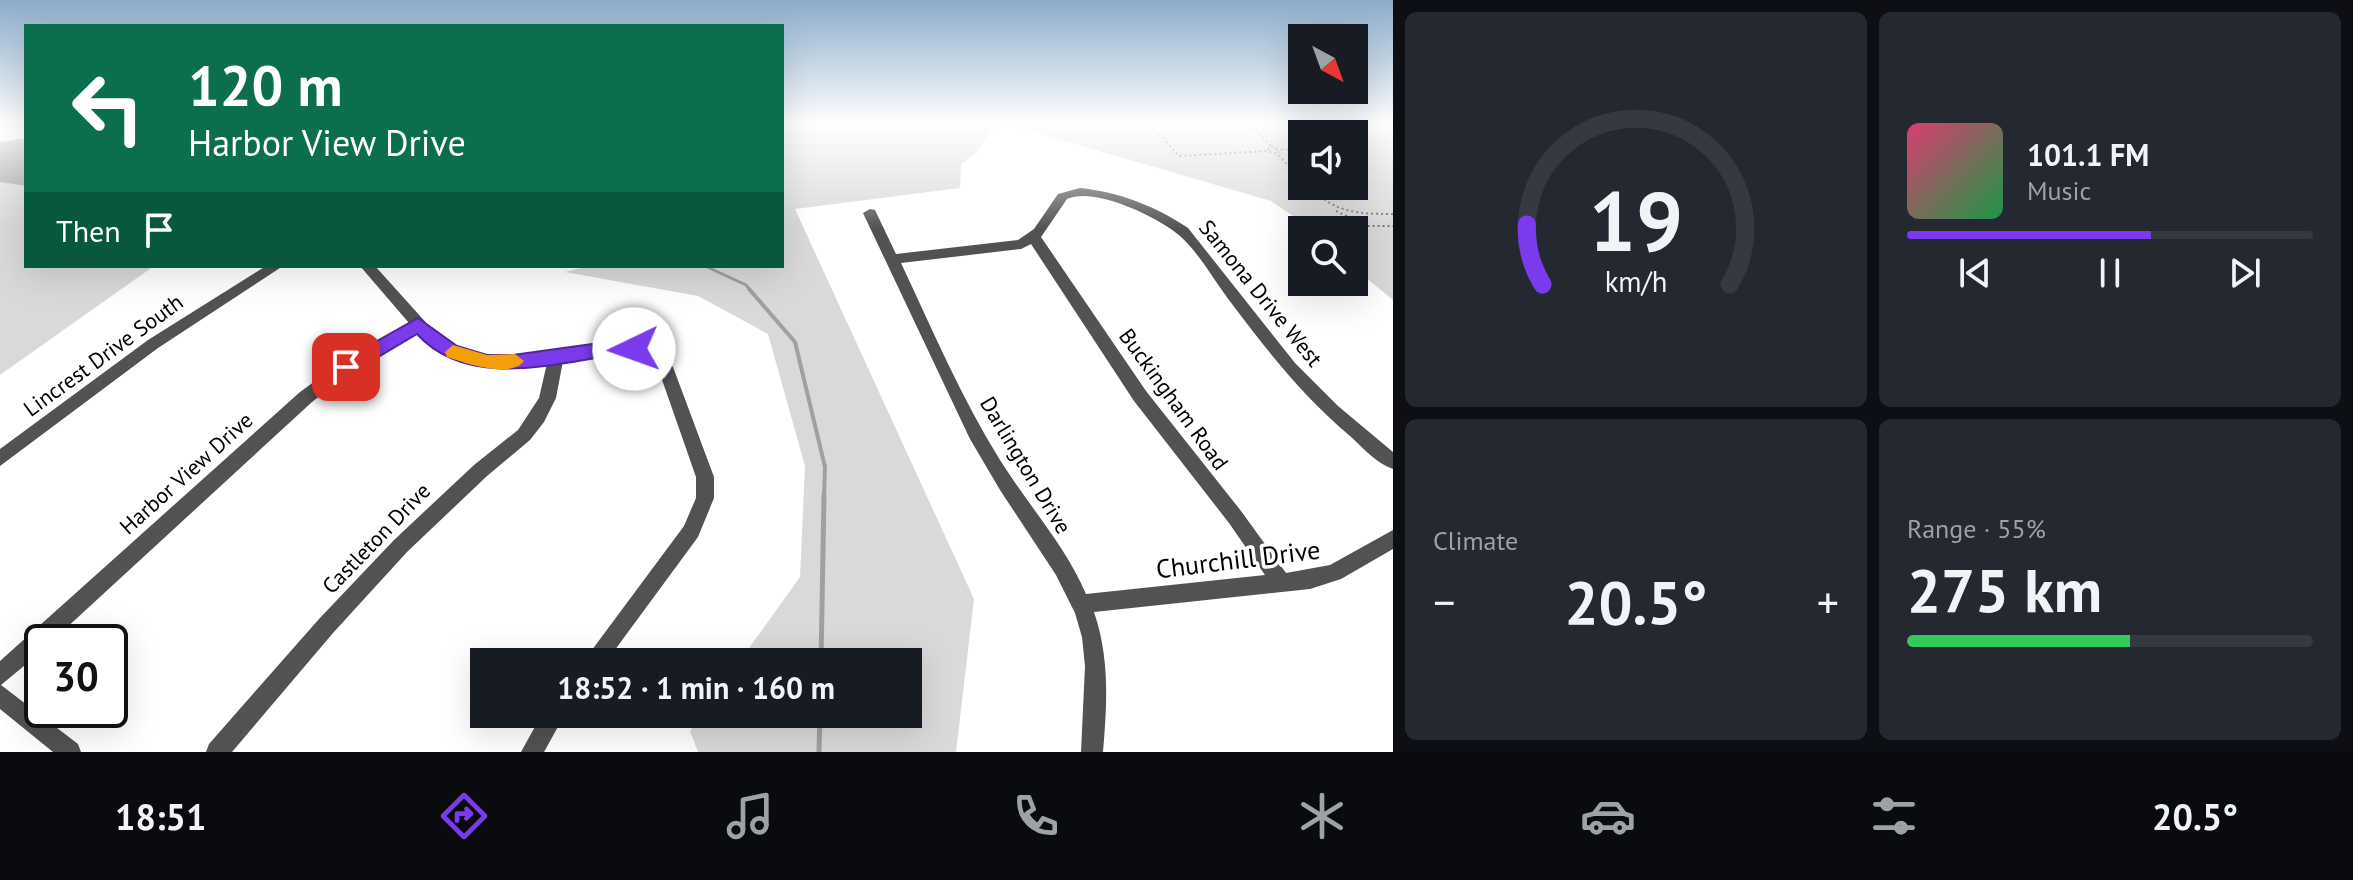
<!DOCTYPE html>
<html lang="en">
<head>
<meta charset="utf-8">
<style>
	body { margin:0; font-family:"PT Sans",sans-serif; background:#242831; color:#f1f3f6; height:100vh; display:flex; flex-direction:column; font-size:30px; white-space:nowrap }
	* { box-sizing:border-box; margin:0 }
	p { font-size:26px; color:#9ea1a6 }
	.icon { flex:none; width:44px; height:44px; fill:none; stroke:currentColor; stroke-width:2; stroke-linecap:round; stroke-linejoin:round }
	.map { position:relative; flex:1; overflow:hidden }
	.details { display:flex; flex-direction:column; gap:12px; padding:12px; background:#0d0f14; width:960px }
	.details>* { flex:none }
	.top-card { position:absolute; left:24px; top:24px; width:760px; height:244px; border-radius:0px; box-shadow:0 8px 32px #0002; background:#0b6e4f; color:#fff; overflow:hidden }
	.needle { width:52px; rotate:139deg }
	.tools { position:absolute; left:1288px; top:24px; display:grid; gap:16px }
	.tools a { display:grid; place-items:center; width:80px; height:80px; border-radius:0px; background:#171b24; box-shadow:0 8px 32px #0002; font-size:40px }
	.speed { position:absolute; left:24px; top:624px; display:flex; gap:16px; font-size:40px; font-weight:700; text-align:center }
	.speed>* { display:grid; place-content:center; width:104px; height:104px; border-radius:50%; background:#171b24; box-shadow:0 8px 32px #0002; line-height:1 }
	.speed .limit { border:4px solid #111; border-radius:12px; background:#fff; color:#111 }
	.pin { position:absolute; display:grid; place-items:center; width:68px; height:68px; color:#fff; margin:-34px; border-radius:16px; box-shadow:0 4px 12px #0006 }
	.me { position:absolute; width:88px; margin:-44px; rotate:267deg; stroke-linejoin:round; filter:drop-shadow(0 0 6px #0008) }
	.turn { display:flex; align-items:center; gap:28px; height:168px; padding:0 32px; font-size:36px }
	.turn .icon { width:104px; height:104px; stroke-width:2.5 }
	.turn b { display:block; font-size:56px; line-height:68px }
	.then { display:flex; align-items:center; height:76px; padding:0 32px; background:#0003; gap:16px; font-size:30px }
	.big { font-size:60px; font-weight:600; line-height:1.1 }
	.details .widget { flex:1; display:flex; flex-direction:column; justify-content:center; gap:12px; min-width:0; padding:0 28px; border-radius:12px; background:#242831 }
	.details .dial { align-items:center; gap:0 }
	.dial svg { height:208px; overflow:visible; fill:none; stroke:#363941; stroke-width:7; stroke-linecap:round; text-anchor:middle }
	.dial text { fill:#f1f3f6; stroke:none }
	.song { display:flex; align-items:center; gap:24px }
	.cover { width:96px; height:96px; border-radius:12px; background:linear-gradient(135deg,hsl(340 70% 55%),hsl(140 70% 35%)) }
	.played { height:8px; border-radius:4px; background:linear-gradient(90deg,#7c3aed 60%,#363941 60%) }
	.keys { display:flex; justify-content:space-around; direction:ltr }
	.heat { display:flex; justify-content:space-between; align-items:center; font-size:44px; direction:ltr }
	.charge { height:12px; border-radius:6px; background:linear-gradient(90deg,#34c759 55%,#363941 0) }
	.details .tiles { flex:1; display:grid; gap:12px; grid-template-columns:repeat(2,1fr) }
	.trip { position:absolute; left:470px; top:648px; width:452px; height:80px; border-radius:0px; background:#171b24; box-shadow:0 8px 32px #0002; font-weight:600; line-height:80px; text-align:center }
	.dock { display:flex; height:128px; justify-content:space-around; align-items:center; background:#090b0e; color:#9ea1a6 }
	.dock .icon { width:56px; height:56px }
	.dock .active { color:#7c3aed }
	.dock b { font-size:36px; color:#f1f3f6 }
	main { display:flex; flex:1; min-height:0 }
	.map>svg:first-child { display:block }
</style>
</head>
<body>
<main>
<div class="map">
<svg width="1393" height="752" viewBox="0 0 1393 752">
	<rect width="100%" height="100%" fill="#fff"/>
	<path fill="#d9d9d9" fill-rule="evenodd" d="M782,123H996L975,154L961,164L960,188L795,209L974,599L956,752H698L690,731L702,714H908V662H739L800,577L805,466L768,334L698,296L565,272L590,266H782Z
		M1003,123H1393V300L1354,268V230H1314L1271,201ZM1302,134H1354V186H1302Z
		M0,182L26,186V266H154L0,375Z"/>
	<path fill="#a0a0a0" d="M26,138V186L0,182V142Z"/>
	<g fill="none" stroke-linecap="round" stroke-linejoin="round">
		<path stroke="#a0a0a0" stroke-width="3" d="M705,266L746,285L751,291"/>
		<path stroke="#a0a0a0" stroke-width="4" d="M749,289L795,342L825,467L824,497"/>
		<path stroke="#a0a0a0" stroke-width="5" d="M821,662L824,495
			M819,752L820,714"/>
		<path stroke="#747474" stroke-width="2" stroke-dasharray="2 3" stroke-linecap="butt" d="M1149,123L1179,156L1267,151L1277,154L1302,179
			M1248,123L1271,146
			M1293,123L1304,134
			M1251,125L1283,123
			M1268,150L1271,146L1279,150
			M1278,153L1279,150L1302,148
			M1309,186C1334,213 1358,214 1393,214
			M1336,211L1367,226H1393"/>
		<path fill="#525252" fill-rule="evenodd" d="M1080,188C1118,192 1156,206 1188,228L1295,363L1338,406L1393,452V469C1377,464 1362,447 1350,436C1304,397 1268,352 1232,304C1215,282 1200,254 1180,236C1159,217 1093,186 1067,199L1041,237L1146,391L1241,511L1286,573L1330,565L1393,530V549L1341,579L1310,589L1094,612C1110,659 1107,704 1103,752H1081L1085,666L1082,637L1075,613L1056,575L1000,490L970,439L863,213L870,209L875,210L896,254L1018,240L1034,229L1058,194ZM1031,244L1134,401L1229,523L1265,575L1086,594C1065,545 1028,505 1000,460C961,397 932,329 901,263L1021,249Z
			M266,266H283L158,348L0,466V449L148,340Z
			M360,266H375L439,337L457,347L487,355H513L621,341L651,348L673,367L714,477V498L698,537L606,662H583L684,526L696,498V477L660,374L640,357L621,353L563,361L556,398L544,422L530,440L487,476L407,552L333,633L232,752H206L209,744L319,619L394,540L474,465L518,430L539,398L547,363C500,369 451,371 417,332L352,371L312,402L51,642H42V651L1,685L78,744L81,752H53L0,709V661L300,392L340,363L409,323Z
			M542,714H565L544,752H521Z"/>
	</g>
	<linearGradient id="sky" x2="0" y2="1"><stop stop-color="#8baccb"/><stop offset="0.54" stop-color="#fff"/><stop offset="1" stop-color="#fff" stop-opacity="0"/></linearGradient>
	<rect width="1393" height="229" fill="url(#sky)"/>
	<path fill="#7c3aed" stroke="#51269a" stroke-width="2" d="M418,318L457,346L487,355H513L621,340L640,344L643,349L634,355L621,354C555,363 468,390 417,334L353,372H340L337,367L340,362Z"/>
	<path fill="#f59e0b" d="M453,345L487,355L515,354L524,361C511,379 465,363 447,357L445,352Z"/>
	<g text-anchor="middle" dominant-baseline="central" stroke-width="7" stroke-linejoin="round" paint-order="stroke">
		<g font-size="22" fill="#000" stroke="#fff">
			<text transform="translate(1261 293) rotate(51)">Samona Drive West</text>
			<text transform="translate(103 355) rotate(-36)">Lincrest Drive South</text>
			<text transform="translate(1174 399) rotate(54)">Buckingham Road</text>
			<text transform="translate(1026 465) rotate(59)">Darlington Drive</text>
			<text transform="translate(186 473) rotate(-42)">Harbor View Drive</text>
			<text transform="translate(376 538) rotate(-46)">Castleton Drive</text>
		</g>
		<g font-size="26" fill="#000" stroke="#fff">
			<text transform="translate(1238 559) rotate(-7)">Churchill Drive</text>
		</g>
	</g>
</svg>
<div class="tools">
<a><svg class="needle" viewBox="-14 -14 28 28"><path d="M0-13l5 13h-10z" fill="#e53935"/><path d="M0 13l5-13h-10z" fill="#9ea1a6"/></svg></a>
<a><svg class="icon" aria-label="sound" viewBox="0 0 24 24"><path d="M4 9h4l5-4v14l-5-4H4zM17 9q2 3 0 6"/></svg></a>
<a><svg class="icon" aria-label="search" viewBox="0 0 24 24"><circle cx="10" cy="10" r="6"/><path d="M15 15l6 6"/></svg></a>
</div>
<div class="speed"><div class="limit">30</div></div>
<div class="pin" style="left:346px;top:367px;background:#d93025"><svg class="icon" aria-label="arrive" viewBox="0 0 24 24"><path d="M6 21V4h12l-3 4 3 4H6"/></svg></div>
<svg class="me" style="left:634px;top:349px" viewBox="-20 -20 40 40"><circle r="19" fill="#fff"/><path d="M0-13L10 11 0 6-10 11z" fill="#7c3aed"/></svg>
<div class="trip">18:52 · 1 min · 160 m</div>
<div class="top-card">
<div class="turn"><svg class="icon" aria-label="left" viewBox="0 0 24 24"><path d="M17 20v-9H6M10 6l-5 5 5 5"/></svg><div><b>120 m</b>Harbor View Drive</div></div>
<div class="then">Then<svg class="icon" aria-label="arrive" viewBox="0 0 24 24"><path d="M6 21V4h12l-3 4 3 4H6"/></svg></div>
</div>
</div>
<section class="details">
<div class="tiles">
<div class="widget dial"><svg viewBox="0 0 100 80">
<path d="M14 69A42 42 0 1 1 86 69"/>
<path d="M14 69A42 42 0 0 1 8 46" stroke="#7c3aed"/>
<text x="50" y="56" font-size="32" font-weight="700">19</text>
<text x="50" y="72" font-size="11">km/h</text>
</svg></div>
<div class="widget">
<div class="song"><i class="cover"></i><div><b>101.1 FM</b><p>Music</p></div></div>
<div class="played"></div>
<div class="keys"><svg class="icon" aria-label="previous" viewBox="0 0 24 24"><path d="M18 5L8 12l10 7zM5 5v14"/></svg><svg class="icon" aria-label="pause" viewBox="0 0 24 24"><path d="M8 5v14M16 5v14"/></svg><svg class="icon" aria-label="next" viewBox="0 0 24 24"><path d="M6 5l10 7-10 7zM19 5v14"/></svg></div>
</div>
<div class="widget"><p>Climate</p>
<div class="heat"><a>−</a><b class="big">20.5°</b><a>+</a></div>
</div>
<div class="widget"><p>Range · 55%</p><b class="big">275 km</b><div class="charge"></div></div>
</div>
</section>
</main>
<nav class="dock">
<b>18:51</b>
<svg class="icon active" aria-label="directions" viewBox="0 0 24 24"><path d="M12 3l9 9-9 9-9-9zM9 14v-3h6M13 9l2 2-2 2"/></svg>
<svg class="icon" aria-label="music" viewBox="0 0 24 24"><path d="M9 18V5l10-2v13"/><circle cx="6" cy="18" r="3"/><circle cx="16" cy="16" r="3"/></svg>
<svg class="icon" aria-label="phone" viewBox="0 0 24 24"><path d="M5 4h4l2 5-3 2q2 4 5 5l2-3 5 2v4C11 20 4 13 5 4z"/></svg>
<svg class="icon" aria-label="climate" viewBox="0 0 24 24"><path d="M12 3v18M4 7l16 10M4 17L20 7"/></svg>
<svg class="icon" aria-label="car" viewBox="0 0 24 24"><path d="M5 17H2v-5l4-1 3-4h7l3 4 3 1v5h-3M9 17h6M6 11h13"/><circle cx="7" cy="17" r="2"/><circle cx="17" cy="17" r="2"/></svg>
<svg class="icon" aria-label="filters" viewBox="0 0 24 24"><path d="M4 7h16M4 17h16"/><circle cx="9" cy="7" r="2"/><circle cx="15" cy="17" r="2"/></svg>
<b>20.5°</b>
</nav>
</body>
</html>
